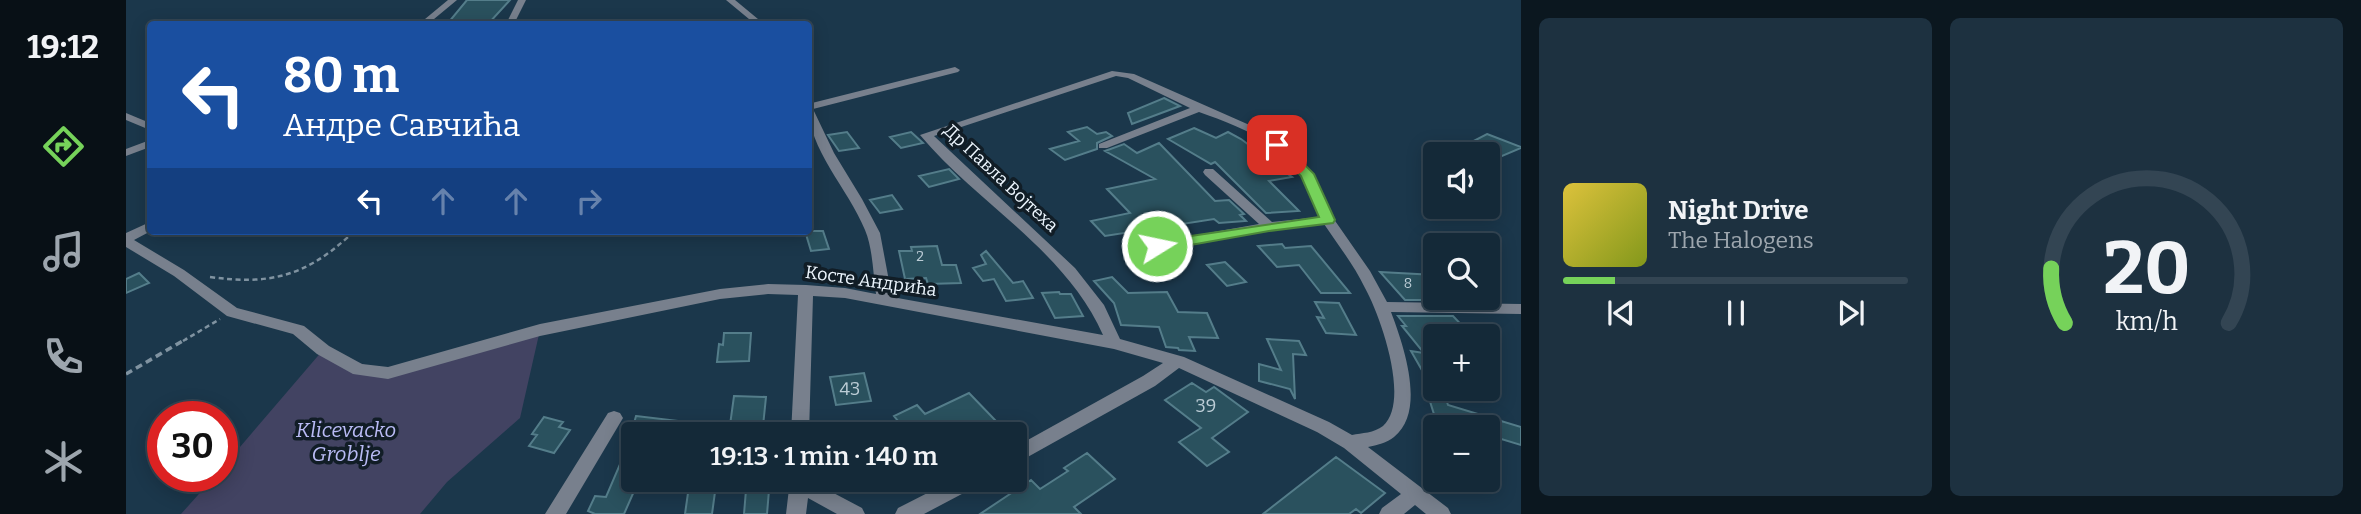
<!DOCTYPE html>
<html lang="en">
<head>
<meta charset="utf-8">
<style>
	body { margin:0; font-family:Bitter,serif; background:#1d3140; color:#f1f3f6; height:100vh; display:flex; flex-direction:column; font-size:26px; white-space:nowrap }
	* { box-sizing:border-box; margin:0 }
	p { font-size:23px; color:#9da6ae }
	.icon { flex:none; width:38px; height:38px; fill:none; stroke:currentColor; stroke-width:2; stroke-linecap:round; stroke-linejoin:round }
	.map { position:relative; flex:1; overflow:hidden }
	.drawer { display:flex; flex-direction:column; gap:18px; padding:18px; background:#0b171f; width:840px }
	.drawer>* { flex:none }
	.hud { position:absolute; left:21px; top:21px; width:665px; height:214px; border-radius:7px; box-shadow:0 4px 18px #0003,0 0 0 2px #334553; background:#1a4fa0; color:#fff; overflow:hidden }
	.fabs { position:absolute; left:1297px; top:142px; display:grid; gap:14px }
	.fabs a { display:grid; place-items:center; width:77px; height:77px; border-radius:7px; background:#142938; box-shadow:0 4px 18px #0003,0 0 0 2px #334553; font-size:35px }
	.speed { position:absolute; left:21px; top:401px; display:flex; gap:14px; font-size:35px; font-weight:700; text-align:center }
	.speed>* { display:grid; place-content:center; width:91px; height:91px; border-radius:50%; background:#142938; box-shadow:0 4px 18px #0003,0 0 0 2px #334553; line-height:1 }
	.speed .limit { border:10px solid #d22; background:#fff; color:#111 }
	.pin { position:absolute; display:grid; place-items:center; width:60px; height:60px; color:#fff; margin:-30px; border-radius:14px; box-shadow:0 4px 10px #0006 }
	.me { position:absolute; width:77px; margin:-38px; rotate:80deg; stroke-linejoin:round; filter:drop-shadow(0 0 5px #0008) }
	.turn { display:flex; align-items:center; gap:24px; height:147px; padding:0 21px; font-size:32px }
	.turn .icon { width:91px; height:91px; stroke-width:2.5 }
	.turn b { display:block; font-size:49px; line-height:60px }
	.lanes { display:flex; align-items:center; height:66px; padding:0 21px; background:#0003; justify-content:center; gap:35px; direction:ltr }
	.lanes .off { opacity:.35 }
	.drawer .tile { flex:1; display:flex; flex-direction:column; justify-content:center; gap:10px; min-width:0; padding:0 24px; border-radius:10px; background:#1d3140 }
	.drawer .dial { align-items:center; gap:0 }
	.dial svg { height:182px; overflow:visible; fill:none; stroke:#334553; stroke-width:7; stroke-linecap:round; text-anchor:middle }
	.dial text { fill:#f1f3f6; stroke:none }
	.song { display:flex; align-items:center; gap:21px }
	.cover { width:84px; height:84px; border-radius:10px; background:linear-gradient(135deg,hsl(50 70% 55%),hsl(70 70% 35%)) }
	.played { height:7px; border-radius:4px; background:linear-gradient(90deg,#76d25a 15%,#334553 15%) }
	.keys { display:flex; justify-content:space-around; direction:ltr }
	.drawer .tiles { flex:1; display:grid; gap:18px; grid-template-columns:repeat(2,1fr) }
	.trip { position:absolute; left:495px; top:422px; width:406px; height:70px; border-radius:7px; background:#142938; box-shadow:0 4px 18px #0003,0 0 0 2px #334553; font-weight:600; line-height:70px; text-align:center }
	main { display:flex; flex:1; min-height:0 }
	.menu { display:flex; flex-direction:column; width:126px; justify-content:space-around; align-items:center; background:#081016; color:#9da6ae }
	.menu .icon { width:49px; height:49px }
	.menu .selected { color:#76d25a }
	.menu b { font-size:32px; color:#f1f3f6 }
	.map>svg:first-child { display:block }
</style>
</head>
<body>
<main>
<nav class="menu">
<b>19:12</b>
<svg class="icon selected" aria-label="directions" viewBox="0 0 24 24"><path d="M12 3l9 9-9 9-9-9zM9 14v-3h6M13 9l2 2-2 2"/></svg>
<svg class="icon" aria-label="music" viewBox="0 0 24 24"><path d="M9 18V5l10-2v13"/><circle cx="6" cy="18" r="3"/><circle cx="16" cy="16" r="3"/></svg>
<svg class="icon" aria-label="phone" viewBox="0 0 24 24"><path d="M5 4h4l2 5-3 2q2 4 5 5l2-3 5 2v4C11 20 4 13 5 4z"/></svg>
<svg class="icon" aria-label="climate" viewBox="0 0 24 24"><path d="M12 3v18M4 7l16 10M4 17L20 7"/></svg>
</nav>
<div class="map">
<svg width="1395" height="514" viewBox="0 0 1395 514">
	<rect width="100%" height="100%" fill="#1b374b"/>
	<path fill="#424362" d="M414,330L394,418L321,482L294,514H55L89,476H96V468L197,350L262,373Z"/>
	<path fill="#2a515e" stroke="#547d8a" stroke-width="2" d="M341,0H384L363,23H322Z
		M1038,98L1054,106L1006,124L1002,113Z
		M961,127L971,134L980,132L986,136L971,143V149L939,160L924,149L953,141L942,132Z
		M1068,128L1090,138L1102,132L1115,139L1159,172L1166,177L1143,181L1173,211L1140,213L1089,162L1085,164L1042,139Z
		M721,132L733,148L713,151L702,135Z
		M785,132L797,143L775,148L764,137Z
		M1361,134L1395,147V148L1369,159L1338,146Z
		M1033,143L1089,201L1103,200L1118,214L1114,215L1120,221L1093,223L1088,219L979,236L965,221L1004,213L981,189L1029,179L979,151L998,144L1011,153Z
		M823,169L833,179L803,187L793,176Z
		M766,195L776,209L754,213L744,200Z
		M679,231H697L703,249L685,251Z
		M1156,244L1159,248L1185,246L1224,293H1195L1173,265L1151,267L1132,246Z
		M811,246L816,265H830L835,283L802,284L800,278L779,279L773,251H786L785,247Z
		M860,251L887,283L897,281L907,298L880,301L868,279L857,281L847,268L860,264L855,255Z
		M1099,262L1120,282L1101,286L1081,265Z
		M1254,272L1309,275V300H1279Z
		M13,273L23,283L0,293V279Z
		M986,277L1002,293L1041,292L1052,312L1081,313L1092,338L1063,337L1069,351L1053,350L1052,348L1040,347L1033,327L995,325L988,303L968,281Z
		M933,292L934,294H945L957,316L929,318L916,293Z
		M1189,302L1213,303L1230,335L1200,333L1191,317L1198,318Z
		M1272,316H1327L1346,336H1309V393L1285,351L1298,353L1276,326H1280Z
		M598,333H625L623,361L591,362L593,344L597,345Z
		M1141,339L1173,341L1180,355L1167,354L1169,399L1164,389L1133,381V364L1155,370Z
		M738,373L745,401L710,405L704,377Z
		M1066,383L1080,392L1088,387L1122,412L1086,438L1103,452L1081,466L1053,442L1075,428L1039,400Z
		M843,393L869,420L865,422L871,429L861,434H747L772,421L768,416L791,405L799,414Z
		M1302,395L1320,399L1322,405L1395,427V445L1362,435V427H1312Z
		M608,396L640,397L637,426L604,425Z
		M510,416L553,421L550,434H508V480H513L498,514H469L462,511L469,496L480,497L507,434H505Z
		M418,417L437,422L433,427L444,430L428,453L403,446L411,435L406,434Z
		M961,453L989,479L948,507L955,514H854L905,480L914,489L942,471L938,468Z
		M1210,457L1259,493L1235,513L1230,509L1223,514H1137Z
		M620,490H643L641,514H618Z
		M589,492L586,514H559L562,493Z"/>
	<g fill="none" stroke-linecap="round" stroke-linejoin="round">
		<path stroke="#8093a1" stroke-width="2.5" stroke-dasharray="5 3.5" stroke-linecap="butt" d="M84,277C142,285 178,277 222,237
			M57,341L94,319"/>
		<path stroke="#8093a1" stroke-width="3.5" stroke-dasharray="7 4.5" stroke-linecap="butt" d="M0,374L60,339"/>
		<path fill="#78808d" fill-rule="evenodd" d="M322,0H331L302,24H293Z
			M392,0H400L388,24H380Z
			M600,0H609L638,24H629Z
			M829,67L834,70L832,72L687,109L708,153L736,199L754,233L766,297L977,335C940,251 852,204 794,135L986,71L1008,74L1128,127L1164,149L1187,175L1205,215L1244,271L1261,302L1395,304V314L1265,312C1277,344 1301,411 1268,437C1261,443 1251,445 1242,447L1322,508L1325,514H1300L1289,505L1278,514H1253L1256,508L1275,494L1218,448L1191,432L1053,368L1029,386L889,464V447L1017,376L1037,363L988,349L719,298L687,296L683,434H665L672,295L642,294L594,299L414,336L262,379L227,374L191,354L167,334L101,316L48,276L0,247V233L24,222L25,231L8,240L58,270L111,308L178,326L203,346L236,364L262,367L414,324L594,289L642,284L680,285L719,288L750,294C747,274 747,249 739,230C722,188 682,150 682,104ZM990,76L1002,78L1064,108L973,144V148H981L1073,112C1107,124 1151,140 1172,172C1181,185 1186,202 1193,217L1146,222L1087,169H1079L1077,172L1079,175L1133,224L1031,242L1024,246L1031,250L1143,230L1198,224C1212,245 1228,265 1239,288C1254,315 1285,401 1257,426C1248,433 1236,433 1226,435L1203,422L1058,357L994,339L978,305L949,268L808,136Z
			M0,113L24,123V130L0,120Z
			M24,140V147L0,156V149Z
			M488,411L494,413L497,418L440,514H419L482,413Z
			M664,480H683L736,508L739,514H711L682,498L680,514H660Z
			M827,480H854L851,486L798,514H769L772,508Z"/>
	</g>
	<path fill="#76d25a" stroke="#4d883a" stroke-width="2" d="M1151,141L1156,142L1188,174L1209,220L1207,223L1143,231L1031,251L1025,249L1023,246L1031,241L1193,217L1175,176L1145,145Z"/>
	<g text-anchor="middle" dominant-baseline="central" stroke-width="7" stroke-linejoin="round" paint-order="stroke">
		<g font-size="14" fill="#bccdd6">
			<text x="794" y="256">2</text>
			<text x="1282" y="283">8</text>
		</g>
		<g font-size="18" fill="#edf6fe" stroke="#111d26">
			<text transform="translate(875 178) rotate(43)">Др Павла Војтеха</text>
			<text transform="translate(745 281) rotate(8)">Косте Андрића</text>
		</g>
		<g font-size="18" fill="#bccdd6">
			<text x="724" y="389">43</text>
			<text x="1080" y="406">39</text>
		</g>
		<g font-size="21" font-style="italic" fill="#b9bbf5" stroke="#111d26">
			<text x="220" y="430">Klicevacko<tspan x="220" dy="24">Groblje</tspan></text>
		</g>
	</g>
</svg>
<div class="fabs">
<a><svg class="icon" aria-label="sound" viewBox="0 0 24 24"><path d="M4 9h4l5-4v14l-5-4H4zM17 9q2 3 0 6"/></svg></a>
<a><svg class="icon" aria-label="search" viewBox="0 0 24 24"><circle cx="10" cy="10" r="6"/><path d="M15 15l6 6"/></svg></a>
<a>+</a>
<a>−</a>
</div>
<div class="speed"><div class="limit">30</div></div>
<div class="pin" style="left:1151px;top:145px;background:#d93025"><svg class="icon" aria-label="arrive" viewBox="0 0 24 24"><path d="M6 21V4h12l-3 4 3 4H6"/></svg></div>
<svg class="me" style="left:1031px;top:246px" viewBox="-20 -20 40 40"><circle r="17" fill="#76d25a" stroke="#fff" stroke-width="3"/><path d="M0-11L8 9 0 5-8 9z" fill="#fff"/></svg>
<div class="trip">19:13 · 1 min · 140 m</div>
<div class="hud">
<div class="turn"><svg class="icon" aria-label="left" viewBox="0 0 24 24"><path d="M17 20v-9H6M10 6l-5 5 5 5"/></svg><div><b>80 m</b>Андре Савчића</div></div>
<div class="lanes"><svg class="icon" aria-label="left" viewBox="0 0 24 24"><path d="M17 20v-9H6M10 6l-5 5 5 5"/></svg><svg class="icon off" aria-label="ahead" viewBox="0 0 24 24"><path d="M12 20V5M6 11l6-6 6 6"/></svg><svg class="icon off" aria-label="ahead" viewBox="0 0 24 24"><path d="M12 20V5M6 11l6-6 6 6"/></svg><svg class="icon off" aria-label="right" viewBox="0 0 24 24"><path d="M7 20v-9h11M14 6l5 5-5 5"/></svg></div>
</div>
</div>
<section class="drawer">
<div class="tiles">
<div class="tile">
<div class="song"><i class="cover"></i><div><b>Night Drive</b><p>The Halogens</p></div></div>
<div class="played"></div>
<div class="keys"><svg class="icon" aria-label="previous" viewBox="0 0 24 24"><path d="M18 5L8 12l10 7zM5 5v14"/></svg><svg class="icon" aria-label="pause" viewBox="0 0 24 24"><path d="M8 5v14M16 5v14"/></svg><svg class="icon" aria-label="next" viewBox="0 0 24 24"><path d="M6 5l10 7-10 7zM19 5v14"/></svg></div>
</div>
<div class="tile dial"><svg viewBox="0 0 100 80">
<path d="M14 69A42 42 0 1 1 86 69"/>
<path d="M14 69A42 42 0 0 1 8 45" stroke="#76d25a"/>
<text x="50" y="56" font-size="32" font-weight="700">20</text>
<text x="50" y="72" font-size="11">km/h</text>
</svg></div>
</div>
</section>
</main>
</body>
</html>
